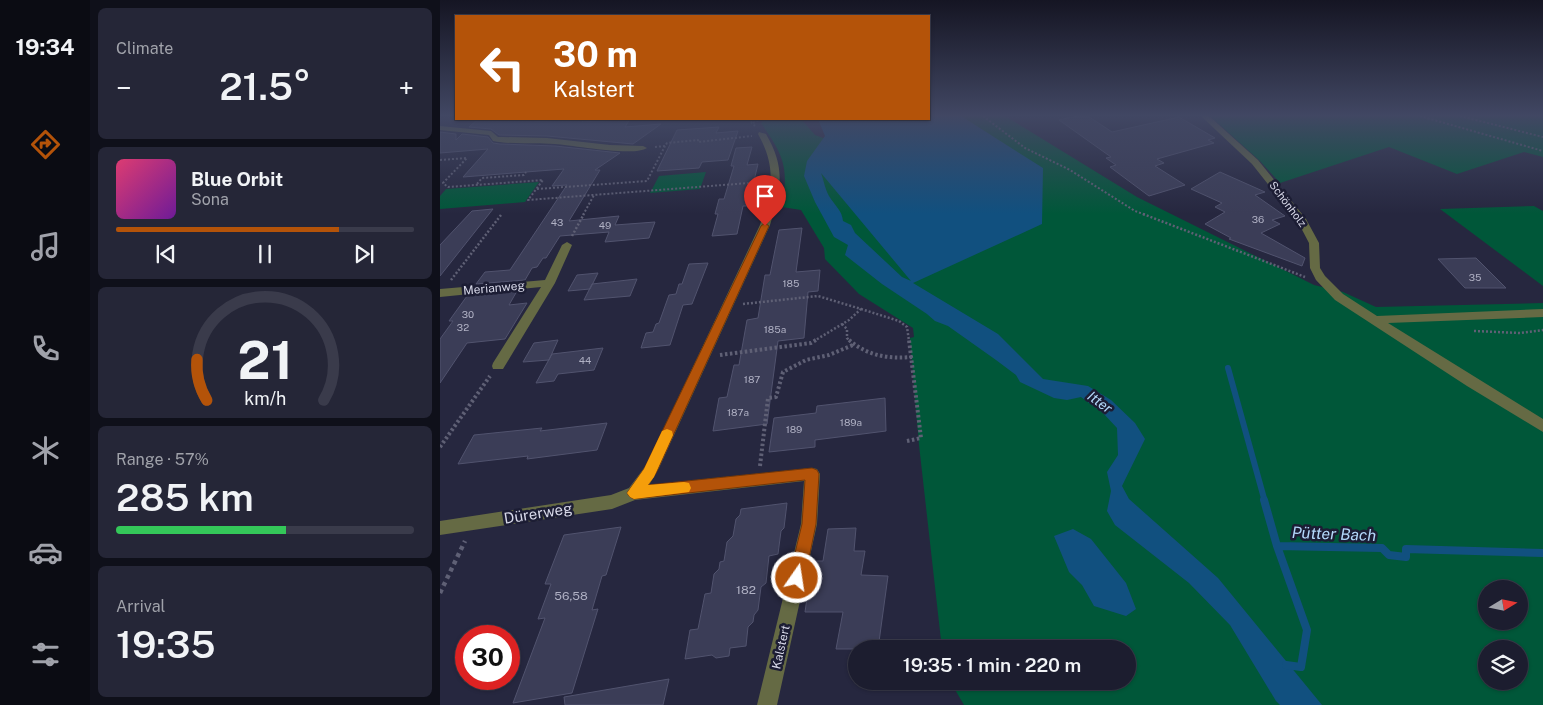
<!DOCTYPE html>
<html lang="en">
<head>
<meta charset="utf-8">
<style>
	body { margin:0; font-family:"Public Sans",sans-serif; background:#252637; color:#f1f3f6; height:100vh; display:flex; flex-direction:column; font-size:19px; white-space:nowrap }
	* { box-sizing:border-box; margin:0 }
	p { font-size:16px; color:#a0a2aa }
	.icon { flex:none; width:28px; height:28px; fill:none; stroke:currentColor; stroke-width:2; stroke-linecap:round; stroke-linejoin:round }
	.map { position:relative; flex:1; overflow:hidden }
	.details { display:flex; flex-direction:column; gap:8px; padding:8px; background:#0f101a; width:350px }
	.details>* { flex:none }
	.guide { position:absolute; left:15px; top:15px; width:475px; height:105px; border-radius:0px; box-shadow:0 1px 4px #0004,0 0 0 1px #3a3b4b; background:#b45309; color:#fff; overflow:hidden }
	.needle { width:32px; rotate:80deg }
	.tools { position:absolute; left:1038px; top:580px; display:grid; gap:10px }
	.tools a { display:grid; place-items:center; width:50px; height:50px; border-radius:50%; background:#1c1d2f; box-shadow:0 1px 4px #0004,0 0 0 1px #3a3b4b; font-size:25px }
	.speed { position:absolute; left:15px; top:625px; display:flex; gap:10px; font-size:25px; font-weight:700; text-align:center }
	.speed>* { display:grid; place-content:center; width:65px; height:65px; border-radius:50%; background:#1c1d2f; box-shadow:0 1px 4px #0004,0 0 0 1px #3a3b4b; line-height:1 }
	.speed .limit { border:8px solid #d22; background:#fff; color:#111 }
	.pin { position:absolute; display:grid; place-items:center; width:42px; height:42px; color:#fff; margin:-51px -21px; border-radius:50% 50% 50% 0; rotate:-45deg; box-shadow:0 0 5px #0007 }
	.pin .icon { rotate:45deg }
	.me { position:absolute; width:55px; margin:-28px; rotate:13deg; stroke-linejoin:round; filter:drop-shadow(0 0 4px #0008) }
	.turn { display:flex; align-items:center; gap:18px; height:105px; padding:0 15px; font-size:22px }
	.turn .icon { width:65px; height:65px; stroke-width:2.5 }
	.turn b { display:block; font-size:35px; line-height:42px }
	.big { font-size:38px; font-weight:600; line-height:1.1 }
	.details .tile { flex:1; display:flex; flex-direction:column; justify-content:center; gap:8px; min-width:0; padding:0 18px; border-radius:8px; background:#252637 }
	.details .dial { align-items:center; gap:0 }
	.dial svg { height:130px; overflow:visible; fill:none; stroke:#3a3b4b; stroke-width:7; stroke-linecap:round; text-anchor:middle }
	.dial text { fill:#f1f3f6; stroke:none }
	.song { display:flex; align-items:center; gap:15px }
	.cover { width:60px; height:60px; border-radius:8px; background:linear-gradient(135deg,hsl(340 70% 55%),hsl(280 70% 35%)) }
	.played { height:5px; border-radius:2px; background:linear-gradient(90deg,#b45309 75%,#3a3b4b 75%) }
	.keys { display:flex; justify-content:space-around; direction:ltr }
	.heat { display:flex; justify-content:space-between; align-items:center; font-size:28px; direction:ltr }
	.charge { height:8px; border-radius:4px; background:linear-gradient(90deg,#34c759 57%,#3a3b4b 0) }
	.trip { position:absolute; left:408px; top:640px; width:288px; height:50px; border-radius:25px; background:#1c1d2f; box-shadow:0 1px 4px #0004,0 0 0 1px #3a3b4b; font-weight:600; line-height:50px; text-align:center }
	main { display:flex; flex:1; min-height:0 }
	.dock { display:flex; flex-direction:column; width:90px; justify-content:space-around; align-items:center; background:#0b0c13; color:#a0a2aa }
	.dock .icon { width:35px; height:35px }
	.dock .current { color:#b45309 }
	.dock b { font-size:22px; color:#f1f3f6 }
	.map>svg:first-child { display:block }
</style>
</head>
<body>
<main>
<nav class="dock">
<b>19:34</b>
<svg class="icon current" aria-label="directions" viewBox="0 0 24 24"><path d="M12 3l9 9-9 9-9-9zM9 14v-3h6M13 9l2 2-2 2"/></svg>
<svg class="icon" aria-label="music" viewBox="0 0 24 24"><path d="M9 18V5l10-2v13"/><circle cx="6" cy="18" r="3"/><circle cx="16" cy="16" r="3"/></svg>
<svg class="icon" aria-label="phone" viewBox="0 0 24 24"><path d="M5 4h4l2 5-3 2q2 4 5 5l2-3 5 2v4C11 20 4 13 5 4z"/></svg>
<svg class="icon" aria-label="climate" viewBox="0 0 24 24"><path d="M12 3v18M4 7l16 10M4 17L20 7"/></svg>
<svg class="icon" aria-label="car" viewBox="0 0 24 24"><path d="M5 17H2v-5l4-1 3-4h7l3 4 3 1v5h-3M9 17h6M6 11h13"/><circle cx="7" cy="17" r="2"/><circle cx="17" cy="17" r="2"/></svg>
<svg class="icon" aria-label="filters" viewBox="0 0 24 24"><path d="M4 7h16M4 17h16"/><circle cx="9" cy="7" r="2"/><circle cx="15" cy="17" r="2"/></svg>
</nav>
<section class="details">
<div class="tile"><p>Climate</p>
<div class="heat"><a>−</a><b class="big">21.5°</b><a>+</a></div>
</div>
<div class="tile">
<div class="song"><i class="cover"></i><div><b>Blue Orbit</b><p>Sona</p></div></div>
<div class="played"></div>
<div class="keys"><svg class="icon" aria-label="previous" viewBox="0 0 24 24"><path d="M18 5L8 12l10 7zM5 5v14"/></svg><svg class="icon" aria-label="pause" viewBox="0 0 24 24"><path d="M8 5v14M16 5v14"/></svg><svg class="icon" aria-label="next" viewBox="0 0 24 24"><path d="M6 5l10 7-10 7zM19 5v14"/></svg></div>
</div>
<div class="tile dial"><svg viewBox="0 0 100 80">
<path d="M14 69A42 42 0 1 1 86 69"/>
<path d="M14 69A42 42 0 0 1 8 44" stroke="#b45309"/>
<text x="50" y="56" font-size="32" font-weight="700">21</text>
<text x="50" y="72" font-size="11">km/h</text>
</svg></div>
<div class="tile"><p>Range · 57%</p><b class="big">285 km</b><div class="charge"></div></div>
<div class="tile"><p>Arrival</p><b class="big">19:35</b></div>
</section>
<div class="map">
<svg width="1103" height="705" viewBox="0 0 1103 705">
	<rect width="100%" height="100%" fill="#26273f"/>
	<path fill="#005739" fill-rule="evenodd" d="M489,116H565L697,197L874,285L903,292L936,307L1103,303V705H524L510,681H686V649H502L479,445L470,338L474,337L473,328L419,294L385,259L384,248L361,210L342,207C349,167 344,156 321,123L326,119H361L375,135L394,142L489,119ZM1046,589H1079V621H1046ZM1046,649H1079V681H1046Z
		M770,116H1103V157L1084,152L1017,174L949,147L840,183L820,161Z
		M266,172L260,189L210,193L219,176Z
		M99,182L85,202L0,209V196L6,189Z
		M1094,206L1103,211V286L1000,209Z"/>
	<path fill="#11507f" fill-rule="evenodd" d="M489,116H521L603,168L602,224L473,283L558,334L603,379L648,386L671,400L695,423L705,439L682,486L689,499L778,578L882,705H840L836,701L790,625L749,583L675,525L667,511L671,491L667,472L678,455L677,428L663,413L641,397L627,400L614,398L580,382L576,375L556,360L508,326L495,321L487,314L442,284L405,255L408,245L394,237L375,202L364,176L367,161L385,136L378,119H489ZM381,173L471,281L462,277L415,233L411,225L403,221C402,210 395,206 389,196C385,189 384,181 381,173Z
		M633,529L651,539L686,583L696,609L686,616L654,606L642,585L629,572L614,536Z"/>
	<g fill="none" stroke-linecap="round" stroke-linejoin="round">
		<path stroke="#11507f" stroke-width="6" d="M788,368L825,502"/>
		<path stroke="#11507f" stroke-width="8" d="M824,500L837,546
			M846,665L861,667L867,630L837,546L942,548L949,555L966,557V549L1103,553"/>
	</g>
	<path fill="#3b3d57" stroke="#51536e" d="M637,116H648L672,132L739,117L775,138L768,140L774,143L717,159L724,163L715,166L745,185L709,196L670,167L676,165L666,158L671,157L619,120Z
		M38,119H97L95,121L145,119L142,122L190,119L185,127L221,124L193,144L107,136L59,135L51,129L29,127Z
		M279,127L276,133L298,131L288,160L262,162L259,168L217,171L237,130Z
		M0,132L16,134V140L22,134L48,137L53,143L60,144L115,146L180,153L155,170H160L129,221L179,216L175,225L215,222L209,238L165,242L169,232L120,236L106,258H103L97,267L92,268L85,280L36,284L45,272L70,270L127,185L112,186L124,169L23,177L48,149L0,153Z
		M312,147L307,165L318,164L308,206H303L297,234L272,236L278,214H275L279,199H284L294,166H291L296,148Z
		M780,172L825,192L815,195L845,216L832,220L840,224L821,233L865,258L862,266L789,239L791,238L765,224L785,212L775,207L782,203L751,189Z
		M53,209L0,276V245L32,211Z
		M362,228L356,272L380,270L378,291L368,292L364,338L338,341L327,424L273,431L279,398L287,397L294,365H299L307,320L318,318L325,275H330L339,230Z
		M1036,258L1066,288H1025L998,259Z
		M268,263L252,304L243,305L230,345L201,348L206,333L213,332L216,324L219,323L229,295L236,294L239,284H242L249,264Z
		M158,273L150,289L128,291L137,275Z
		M197,279L190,296L144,300L152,284Z
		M77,291L69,305L87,303L65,339L27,343L0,383V339L13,321H9L27,296Z
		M118,340L109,360L83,362L94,343Z
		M163,348L154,370L118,374L114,381L96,383L112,354Z
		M445,398L446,431L375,440V447L329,452L334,418L376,413L377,406Z
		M167,423L157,450L87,459L88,456L18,464L34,435L102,428L100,431Z
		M347,503L344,528L341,531L338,554L329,556L326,583L321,587L318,610L314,615L313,622L308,627L306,646L290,648L289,656L276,658L272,655L245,659L250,630L258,629L265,594L271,593L274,574L279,569L280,562L284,561L287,542L293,536L296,519L300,515L301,509Z
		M181,527L166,575L162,576L152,610L158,609L132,693L73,703L105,618L98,619L111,584H105L124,535Z
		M416,528L414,551H425L421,575L448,576L438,649H396L403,612H365L367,598L376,561H383L388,529Z
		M229,679L223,705H125L124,697Z"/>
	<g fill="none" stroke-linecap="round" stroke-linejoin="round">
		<path stroke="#5f6075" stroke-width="2" stroke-dasharray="2 2" stroke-linecap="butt" d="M543,116L585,148L630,170L695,211L706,215
			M980,116L1103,151
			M1020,116L1103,137
			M308,119L315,126
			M313,123L320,119
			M215,147L225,146L227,143L258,140V142L312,136
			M0,160L27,158L3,183L8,187L103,180L88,200L322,182
			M37,184L42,178L84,175L86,172
			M97,189L207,181L225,146
			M143,215L154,195"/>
		<path stroke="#5f6075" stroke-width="2.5" stroke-dasharray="2 2" stroke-linecap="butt" d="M703,214L865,277
			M132,236L144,214
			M11,280L61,215
			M303,304L378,296L421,309L409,320L374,341
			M421,309L459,321L467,327L469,341
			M402,324L407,329V338L410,341
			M1034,331L1080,333L1103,330"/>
		<path stroke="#5f6075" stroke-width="4" stroke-dasharray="2.5 2.5" stroke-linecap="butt" d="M409,340C428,356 448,359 472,357
			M280,355L371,343L376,340
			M467,441L481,438L469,340
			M0,447L50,376
			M320,466L328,398L336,397L343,372L366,360L389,355L413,345"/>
		<path stroke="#5f6075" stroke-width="4.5" stroke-dasharray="4 4" stroke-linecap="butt" d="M0,593L25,541"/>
		<path fill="#656a44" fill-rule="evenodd" d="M761,116H769L818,160L866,219L879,243L880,268L885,276L903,294L937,316L1103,309V317L948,323L1103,419V432L1027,386L895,300L876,280L870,268L869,243L858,222L812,164Z
			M0,126L51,131L58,137H63L107,138L170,145L203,146L207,148C194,157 133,145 115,144C95,142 73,145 53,141L49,135L0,130Z
			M319,132L326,134C346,168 341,189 330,225L219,468L209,485L372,468L377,469L380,474L377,524L337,705H317L361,524L364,481L195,500L172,509L0,535V521L171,495L189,488L207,464L320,225C332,189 337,168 318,134Z
			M127,242L132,245L115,283L63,369H53L52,366L53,363L101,287L0,297V289L105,280L122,245Z"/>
	</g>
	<linearGradient id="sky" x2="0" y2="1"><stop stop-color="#151523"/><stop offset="0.54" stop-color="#414763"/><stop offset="1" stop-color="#414763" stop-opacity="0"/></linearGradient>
	<rect width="1103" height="214" fill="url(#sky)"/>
	<path fill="#b45309" stroke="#753606" d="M325,223L329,226L216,473L208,485L372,468L377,470L379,474L376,524L365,578L362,583L357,585L351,583L349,578L362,524L365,480L194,499L190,497L187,493L204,469L321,226Z"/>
	<path fill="#f59e0b" d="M227,429L232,431L233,435L214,477L208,485L244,482L249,483L251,488L249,492L194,499L190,497L187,493L204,469L222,431Z"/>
	<g text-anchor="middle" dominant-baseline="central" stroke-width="5" stroke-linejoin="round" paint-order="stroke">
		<g font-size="10" fill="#b0b1c4">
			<text x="818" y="219">36</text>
			<text x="117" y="222">43</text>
			<text x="165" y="225">49</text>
			<text x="1035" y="277">35</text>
			<text x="351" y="283">185</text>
			<text x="28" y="314">30</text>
			<text x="23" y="327">32</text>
			<text x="335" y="329">185a</text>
			<text x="145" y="360">44</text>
			<text x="312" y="379">187</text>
			<text x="298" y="412">187a</text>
			<text x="411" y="422">189a</text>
			<text x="354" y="429">189</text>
		</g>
		<g font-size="11" fill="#d7d8e8" stroke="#1c1d34">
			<text transform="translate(848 204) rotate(53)">Schönholz</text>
		</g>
		<g font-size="12" fill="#d7d8e8" stroke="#1c1d34">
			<text transform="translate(54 288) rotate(-5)">Merianweg</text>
			<text transform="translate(341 647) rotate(-77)">Kalstert</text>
		</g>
		<g font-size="12" fill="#b0b1c4">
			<text x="306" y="590">182</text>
			<text x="131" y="596">56,58</text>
		</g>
		<g font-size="14" font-style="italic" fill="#b3d8fa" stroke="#1c1d34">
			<text transform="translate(660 402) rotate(36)">Itter</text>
		</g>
		<g font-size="15" fill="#d7d8e8" stroke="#1c1d34">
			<text transform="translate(98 513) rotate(-9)">Dürerweg</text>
		</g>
		<g font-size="16" font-style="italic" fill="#b3d8fa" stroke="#1c1d34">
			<text transform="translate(894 534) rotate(2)">Pütter Bach</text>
		</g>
	</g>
</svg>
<div class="tools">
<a><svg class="needle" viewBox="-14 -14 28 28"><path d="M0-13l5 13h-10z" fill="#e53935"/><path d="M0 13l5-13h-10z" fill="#a0a2aa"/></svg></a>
<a><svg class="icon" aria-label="layers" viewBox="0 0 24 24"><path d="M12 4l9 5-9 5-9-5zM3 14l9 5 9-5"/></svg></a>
</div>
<div class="speed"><div class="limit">30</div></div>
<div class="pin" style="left:325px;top:226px;background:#d93025"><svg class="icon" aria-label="arrive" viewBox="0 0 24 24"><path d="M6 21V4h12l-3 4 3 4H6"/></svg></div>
<svg class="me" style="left:357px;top:578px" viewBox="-20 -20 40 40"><circle r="17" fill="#b45309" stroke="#fff" stroke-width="3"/><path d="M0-11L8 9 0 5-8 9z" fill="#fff"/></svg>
<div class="trip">19:35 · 1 min · 220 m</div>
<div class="guide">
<div class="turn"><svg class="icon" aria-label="left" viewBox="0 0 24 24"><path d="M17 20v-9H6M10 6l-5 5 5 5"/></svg><div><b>30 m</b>Kalstert</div></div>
</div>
</div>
</main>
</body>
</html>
